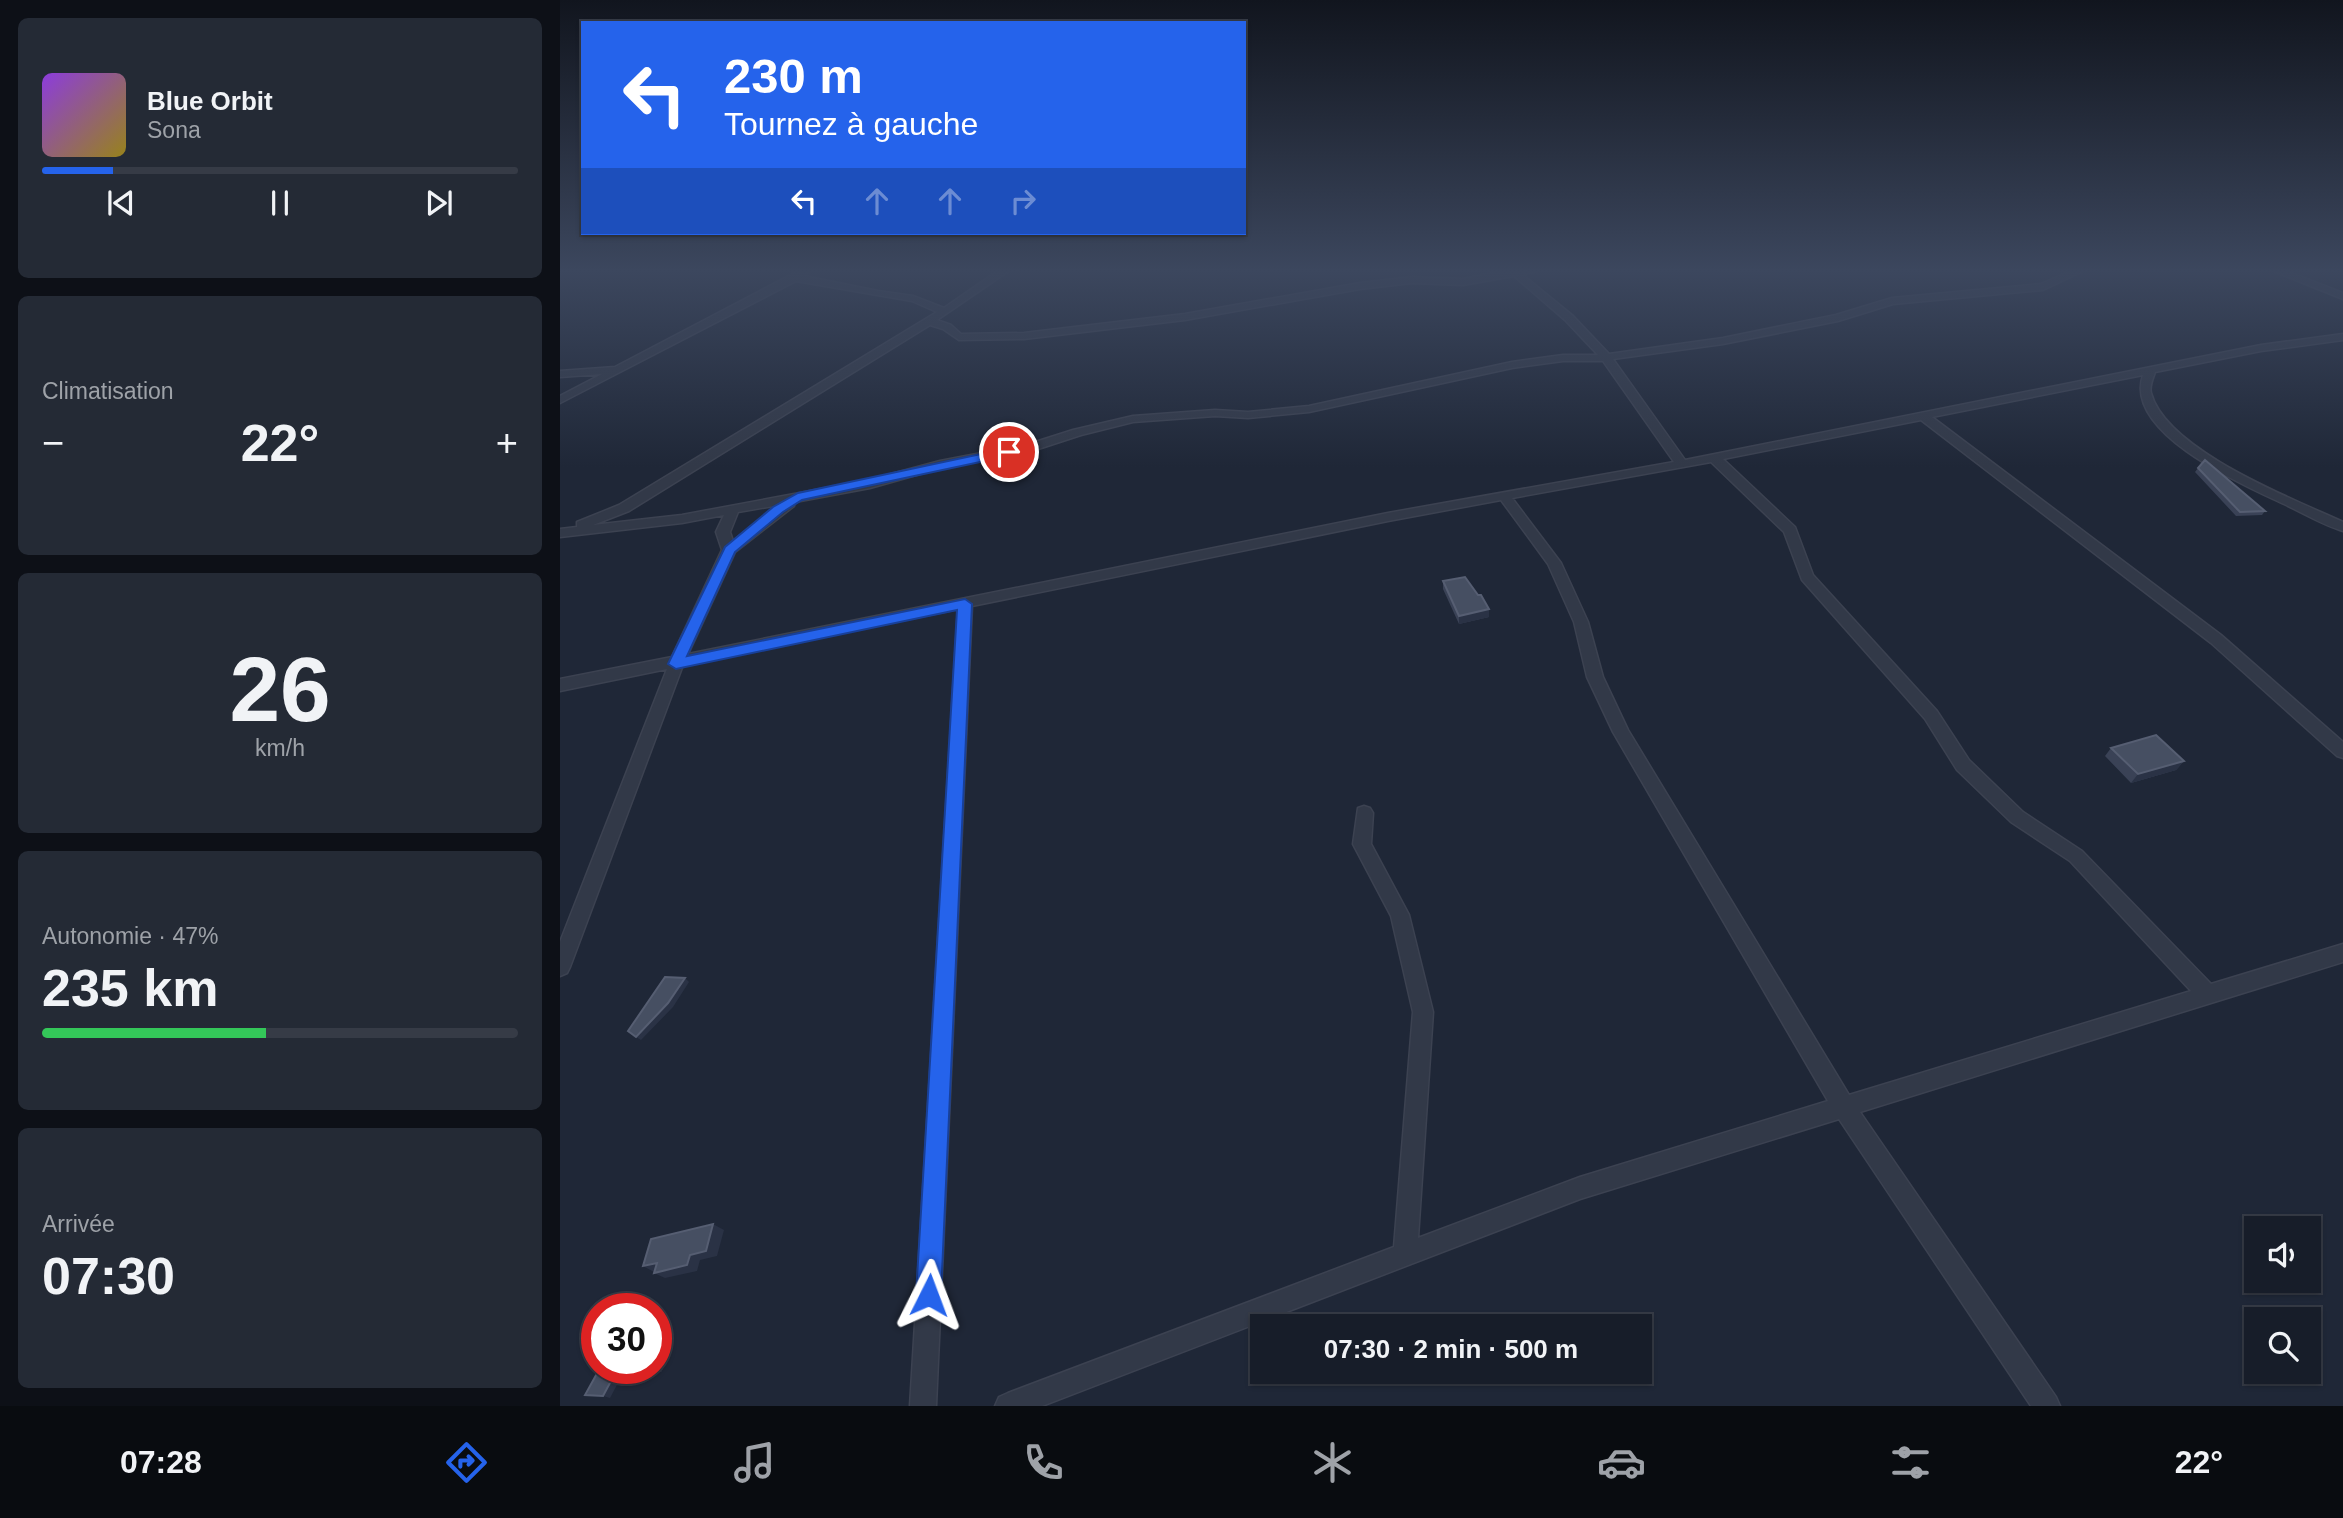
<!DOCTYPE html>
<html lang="fr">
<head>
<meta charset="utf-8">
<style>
	body { margin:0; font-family:Helvetica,sans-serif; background:#242a35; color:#f1f3f6; height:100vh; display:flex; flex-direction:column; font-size:26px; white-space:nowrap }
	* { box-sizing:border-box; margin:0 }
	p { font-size:23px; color:#9ea2a8 }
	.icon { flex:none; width:38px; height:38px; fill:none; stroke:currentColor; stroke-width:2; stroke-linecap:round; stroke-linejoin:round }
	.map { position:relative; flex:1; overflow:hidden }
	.details { display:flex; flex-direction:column; gap:18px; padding:18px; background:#0d1017; width:560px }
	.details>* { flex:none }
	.top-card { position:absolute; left:21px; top:21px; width:665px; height:214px; border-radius:0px; box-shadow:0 2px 5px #0004,0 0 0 2px #363b46; background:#2563eb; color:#fff; overflow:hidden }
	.tools { position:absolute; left:1684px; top:1216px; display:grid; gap:14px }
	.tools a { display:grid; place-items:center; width:77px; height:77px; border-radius:0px; background:#171d29; box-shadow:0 2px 5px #0004,0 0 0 2px #363b46; font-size:35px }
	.speed { position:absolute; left:21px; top:1293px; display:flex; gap:14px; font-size:35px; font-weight:700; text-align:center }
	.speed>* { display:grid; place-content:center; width:91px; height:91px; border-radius:50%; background:#171d29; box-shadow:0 2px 5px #0004,0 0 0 2px #363b46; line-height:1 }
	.speed .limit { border:10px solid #d22; background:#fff; color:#111 }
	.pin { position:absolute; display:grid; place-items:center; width:60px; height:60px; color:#fff; margin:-30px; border:4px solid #fff; border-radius:50%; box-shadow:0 2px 7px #0007 }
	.me { position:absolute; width:77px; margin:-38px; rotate:3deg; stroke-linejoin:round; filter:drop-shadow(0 0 5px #0008) }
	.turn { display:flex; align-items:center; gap:24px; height:147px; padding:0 28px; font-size:32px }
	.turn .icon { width:91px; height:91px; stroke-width:2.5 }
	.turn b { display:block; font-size:49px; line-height:60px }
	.lanes { display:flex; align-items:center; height:66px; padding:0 28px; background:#0003; justify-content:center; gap:35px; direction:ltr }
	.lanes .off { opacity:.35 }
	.big { font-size:52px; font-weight:700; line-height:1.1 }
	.details .tile { flex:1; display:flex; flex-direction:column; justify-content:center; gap:10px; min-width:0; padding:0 24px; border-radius:10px; background:#242a35 }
	.details .dial { align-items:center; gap:0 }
	.dial b { font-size:91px; line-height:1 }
	.song { display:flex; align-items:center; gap:21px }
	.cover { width:84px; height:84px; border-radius:10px; background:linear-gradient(135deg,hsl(270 70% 55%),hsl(50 70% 35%)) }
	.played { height:7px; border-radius:4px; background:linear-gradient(90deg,#2563eb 15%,#363b46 15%) }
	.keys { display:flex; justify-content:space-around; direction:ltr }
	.heat { display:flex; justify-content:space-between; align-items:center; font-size:38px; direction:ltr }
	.charge { height:10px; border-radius:5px; background:linear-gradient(90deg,#34c759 47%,#363b46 0) }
	.trip { position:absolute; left:690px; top:1314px; width:402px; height:70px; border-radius:0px; background:#171d29; box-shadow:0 2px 5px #0004,0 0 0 2px #363b46; font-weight:700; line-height:70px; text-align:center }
	.tab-bar { display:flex; height:112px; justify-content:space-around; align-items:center; background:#090c10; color:#9ea2a8 }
	.tab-bar .icon { width:49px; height:49px }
	.tab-bar .current { color:#2563eb }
	.tab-bar b { font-size:32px; color:#f1f3f6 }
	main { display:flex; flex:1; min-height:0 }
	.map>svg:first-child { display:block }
</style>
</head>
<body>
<main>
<section class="details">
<div class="tile">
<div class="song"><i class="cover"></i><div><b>Blue Orbit</b><p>Sona</p></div></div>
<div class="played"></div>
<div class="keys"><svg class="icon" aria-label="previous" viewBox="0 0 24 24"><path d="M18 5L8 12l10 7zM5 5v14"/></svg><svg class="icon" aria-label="pause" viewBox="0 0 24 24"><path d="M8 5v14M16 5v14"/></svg><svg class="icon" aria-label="next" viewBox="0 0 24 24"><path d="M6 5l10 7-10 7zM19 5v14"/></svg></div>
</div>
<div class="tile"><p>Climatisation</p>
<div class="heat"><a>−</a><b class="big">22°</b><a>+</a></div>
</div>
<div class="tile dial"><b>26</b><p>km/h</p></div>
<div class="tile"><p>Autonomie · 47%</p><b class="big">235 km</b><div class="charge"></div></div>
<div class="tile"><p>Arrivée</p><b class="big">07:30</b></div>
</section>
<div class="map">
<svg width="1783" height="1406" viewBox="0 0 1783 1406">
	<rect width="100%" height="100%" fill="#1f2737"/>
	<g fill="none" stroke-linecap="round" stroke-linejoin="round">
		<g stroke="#3c4251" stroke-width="3">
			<path id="minor" d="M240,270H251L244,276L318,291L353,296L384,308L439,270H450L377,320L391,325L401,334L464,333L625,314L800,283L852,277L903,279L947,270H979L963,275L1013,316L1049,354L1163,338L1276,315L1332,298L1481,284L1513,270H1525L1483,290L1333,304L1278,321L1163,344L1053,359L1125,460L1701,345L1783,334V340L1701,351L1595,372C1593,379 1589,386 1591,393C1606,450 1733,499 1783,522V531C1763,525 1743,513 1724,504C1683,485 1563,433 1583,375L1372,417L1661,635L1783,742V758L1777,756L1651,643L1361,420L1163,459L1235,527L1253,575L1377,711L1409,760L1463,812L1522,851L1651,984L1783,944V962L1300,1112L1496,1397L1500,1406H1471L1279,1119L1020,1199L482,1406H435L439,1397L448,1393L834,1247L853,1012L831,916L793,844L798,808L804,806L810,808L813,813L811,844L849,915L873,1012L858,1238L1020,1177L1268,1101L1053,732L1027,677L1014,622L988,564L941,500L828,521L412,606L376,1406H350L398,609L123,665L10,967L7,973L0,976V942L107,669L0,691V679L112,657L162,550L156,532L164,515L122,523L0,537V529L17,527V522L59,505L377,312L352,301L236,281L0,403V396L42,374L0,377V371L55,367ZM954,276L1005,320L1038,355H1003L952,362L749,406L688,412L655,410L573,416L513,430L469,444L380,461L309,480L122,515L33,525L69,511L370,325L383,329L399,340L464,339L625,320L800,289L852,283L903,285ZM1003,361H1043L1114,462L828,513L128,654L175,552L234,506L235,502L310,488L381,468L472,451L521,435L573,422L655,416L688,418L749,412L952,368ZM1151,462L1224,532L1242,580L1365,719L1397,770L1451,822L1510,861L1631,991L1289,1095L1068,730L1043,677L1028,622L1001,563L952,498ZM219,505L173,541L170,532L178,512Z
				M1711,270H1724L1783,293V299Z"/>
		</g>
		<use href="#minor" fill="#323948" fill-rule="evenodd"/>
	</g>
	<path fill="#3a4256" d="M1638,468L1705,511L1702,515L1676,516L1635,472Z
		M883,581L929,617L899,624L883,589Z
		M1551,748L1624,761L1616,770L1571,783L1545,756Z
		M112,1351L101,1372H84L78,1370Z"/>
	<path fill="#2a3245" d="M929,609V617L899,624V616Z
		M1624,761L1616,770L1571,783L1578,774Z
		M125,978L129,982L113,1007L81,1040L76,1037Z
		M153,1224L164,1230L157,1256L140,1260L137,1271L105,1278L94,1273L130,1255Z
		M97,1263L94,1272L83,1266Z
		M106,1348L112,1351L101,1372L95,1370Z
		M58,1368H66L50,1398L43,1396Z"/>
	<path fill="#464f62" stroke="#565e72" stroke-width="2" d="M1645,460L1705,511L1680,512L1638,468Z
		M905,577L918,595H921L929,609L899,616L883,581Z
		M1596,735L1624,761L1578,774L1551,748Z
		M105,977L125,978L108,1003L76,1037L68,1031Z
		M153,1224L146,1251L130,1255L127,1265L94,1273L97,1263L83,1266L91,1239Z
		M96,1348H106L95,1370H78V1368H96Z
		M40,1368H58L43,1396L25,1395Z"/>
	<linearGradient id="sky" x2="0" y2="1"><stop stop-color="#11151e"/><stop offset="0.58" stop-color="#3c475e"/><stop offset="1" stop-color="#3c475e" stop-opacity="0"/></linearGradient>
	<rect width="1783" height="467" fill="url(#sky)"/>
	<path fill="#2563eb" stroke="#184099" stroke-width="2" d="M449,448L453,449V455L242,500L223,512L175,552L127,656L405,599L412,604L381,1295L378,1304L369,1308L360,1304L356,1295L397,610L116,669L108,664L165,547L213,507L238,493Z"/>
</svg>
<div class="tools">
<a><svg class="icon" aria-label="sound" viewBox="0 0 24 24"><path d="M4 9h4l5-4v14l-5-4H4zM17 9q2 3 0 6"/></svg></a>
<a><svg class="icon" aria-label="search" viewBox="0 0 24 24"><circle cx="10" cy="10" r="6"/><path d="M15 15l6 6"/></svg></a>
</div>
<div class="speed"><div class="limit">30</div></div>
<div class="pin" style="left:449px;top:452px;background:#d93025"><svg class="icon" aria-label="arrive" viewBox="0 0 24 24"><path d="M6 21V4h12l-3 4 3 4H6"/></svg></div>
<svg class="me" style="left:369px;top:1295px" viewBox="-20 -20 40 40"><path d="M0-17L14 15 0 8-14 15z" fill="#2563eb" stroke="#fff" stroke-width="4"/></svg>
<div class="trip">07:30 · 2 min · 500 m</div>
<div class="top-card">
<div class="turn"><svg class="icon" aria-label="left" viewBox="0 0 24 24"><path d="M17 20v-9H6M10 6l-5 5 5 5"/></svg><div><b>230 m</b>Tournez à gauche</div></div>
<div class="lanes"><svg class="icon" aria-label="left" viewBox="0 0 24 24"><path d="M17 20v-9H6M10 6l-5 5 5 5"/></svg><svg class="icon off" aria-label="ahead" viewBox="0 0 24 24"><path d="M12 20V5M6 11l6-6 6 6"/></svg><svg class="icon off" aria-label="ahead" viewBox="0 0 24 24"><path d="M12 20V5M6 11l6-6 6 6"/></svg><svg class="icon off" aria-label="right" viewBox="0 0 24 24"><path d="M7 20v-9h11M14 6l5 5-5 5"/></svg></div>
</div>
</div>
</main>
<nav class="tab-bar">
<b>07:28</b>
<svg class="icon current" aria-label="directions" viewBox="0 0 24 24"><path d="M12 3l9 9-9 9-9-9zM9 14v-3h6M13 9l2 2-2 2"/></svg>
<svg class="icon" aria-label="music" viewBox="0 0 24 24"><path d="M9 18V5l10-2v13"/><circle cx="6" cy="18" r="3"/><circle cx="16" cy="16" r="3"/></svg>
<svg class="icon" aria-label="phone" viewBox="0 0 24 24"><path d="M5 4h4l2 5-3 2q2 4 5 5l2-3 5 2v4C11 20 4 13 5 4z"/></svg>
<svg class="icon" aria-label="climate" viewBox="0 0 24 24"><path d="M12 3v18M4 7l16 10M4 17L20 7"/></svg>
<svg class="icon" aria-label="car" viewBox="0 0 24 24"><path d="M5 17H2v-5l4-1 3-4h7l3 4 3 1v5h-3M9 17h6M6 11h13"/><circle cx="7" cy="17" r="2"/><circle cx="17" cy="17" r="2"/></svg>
<svg class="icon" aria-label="filters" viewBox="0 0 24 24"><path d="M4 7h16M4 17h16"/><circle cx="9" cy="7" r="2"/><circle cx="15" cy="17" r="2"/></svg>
<b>22°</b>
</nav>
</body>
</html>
